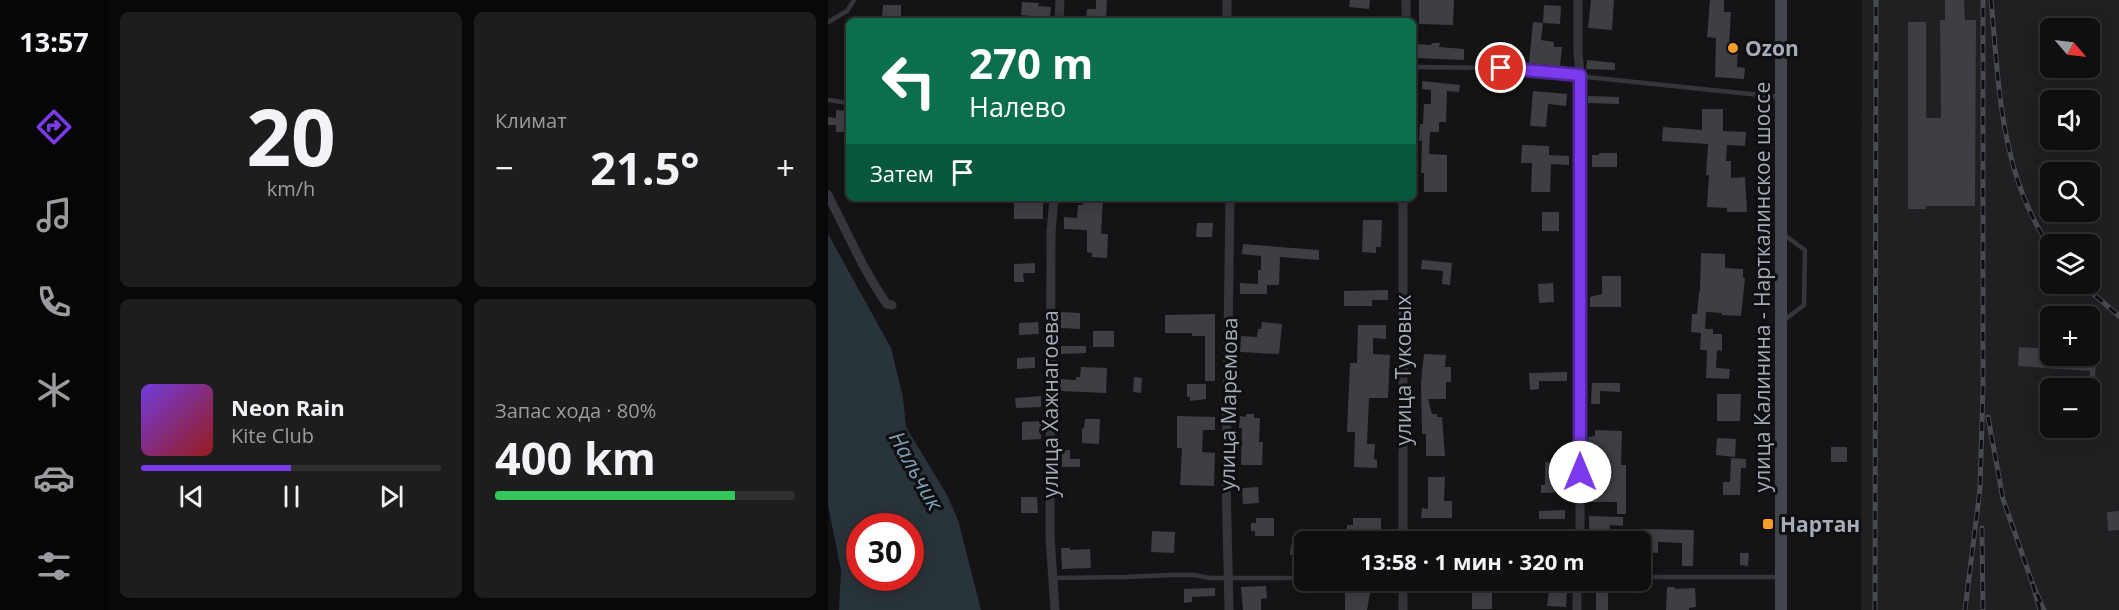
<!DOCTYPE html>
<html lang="ru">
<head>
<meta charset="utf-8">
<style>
	body { margin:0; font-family:"Open Sans",sans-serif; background:#1d1d1e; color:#f1f3f6; height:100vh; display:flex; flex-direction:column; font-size:22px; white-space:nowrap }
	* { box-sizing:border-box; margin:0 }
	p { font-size:20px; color:#9b9c9f }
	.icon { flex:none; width:33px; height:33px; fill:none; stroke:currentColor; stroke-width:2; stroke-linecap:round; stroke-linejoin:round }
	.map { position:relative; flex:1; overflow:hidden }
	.drawer { display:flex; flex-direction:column; gap:12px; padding:12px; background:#080809; width:720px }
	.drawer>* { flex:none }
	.guide { position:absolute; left:18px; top:18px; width:570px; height:183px; border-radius:9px; box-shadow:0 3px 15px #0003,0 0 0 2px #2f2f30; background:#0b6e4f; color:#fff; overflow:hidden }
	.needle { width:39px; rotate:118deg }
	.controls { position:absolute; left:1212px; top:18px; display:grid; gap:12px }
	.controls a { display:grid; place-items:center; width:60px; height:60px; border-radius:9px; background:#0f0f10; box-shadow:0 3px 15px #0003,0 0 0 2px #2f2f30; font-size:30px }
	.speed { position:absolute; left:18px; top:513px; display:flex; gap:12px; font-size:30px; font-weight:700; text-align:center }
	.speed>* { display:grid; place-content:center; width:78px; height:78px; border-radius:50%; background:#0f0f10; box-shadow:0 3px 15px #0003,0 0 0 2px #2f2f30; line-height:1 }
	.speed .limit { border:9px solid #d22; background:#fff; color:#111 }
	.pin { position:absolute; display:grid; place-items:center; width:51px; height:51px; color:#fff; margin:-26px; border:3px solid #fff; border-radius:50%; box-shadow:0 2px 6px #0007 }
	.me { position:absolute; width:66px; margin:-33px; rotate:0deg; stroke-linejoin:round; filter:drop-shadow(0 0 4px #0008) }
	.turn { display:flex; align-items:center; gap:21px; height:126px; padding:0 24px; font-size:27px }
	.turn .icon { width:78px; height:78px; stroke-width:2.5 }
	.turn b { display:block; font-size:42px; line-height:51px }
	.then { display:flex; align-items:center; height:57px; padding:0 24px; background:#0003; gap:12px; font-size:22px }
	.big { font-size:45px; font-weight:700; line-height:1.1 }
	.drawer .tile { flex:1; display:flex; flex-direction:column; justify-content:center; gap:9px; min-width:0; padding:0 21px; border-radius:9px; background:#1d1d1e }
	.drawer .dial { align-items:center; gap:0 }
	.dial b { font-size:78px; line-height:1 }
	.song { display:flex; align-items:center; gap:18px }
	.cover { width:72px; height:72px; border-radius:9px; background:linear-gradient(135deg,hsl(260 70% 55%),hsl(0 70% 35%)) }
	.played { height:6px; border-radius:3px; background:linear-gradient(90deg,#7c3aed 50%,#2f2f30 50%) }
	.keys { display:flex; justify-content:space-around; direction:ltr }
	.heat { display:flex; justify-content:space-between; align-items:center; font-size:33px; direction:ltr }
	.charge { height:9px; border-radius:4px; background:linear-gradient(90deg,#34c759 80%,#2f2f30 0) }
	.drawer .tiles { flex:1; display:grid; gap:12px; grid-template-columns:repeat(2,1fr) }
	.trip { position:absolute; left:466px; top:531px; width:357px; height:60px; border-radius:9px; background:#0f0f10; box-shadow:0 3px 15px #0003,0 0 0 2px #2f2f30; font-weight:700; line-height:60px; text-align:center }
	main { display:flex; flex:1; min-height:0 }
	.menu { display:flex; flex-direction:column; width:108px; justify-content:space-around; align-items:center; background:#060606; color:#9b9c9f }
	.menu .icon { width:42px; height:42px }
	.menu .active { color:#7c3aed }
	.menu b { font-size:27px; color:#f1f3f6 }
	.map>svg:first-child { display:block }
</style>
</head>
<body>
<main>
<nav class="menu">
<b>13:57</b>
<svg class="icon active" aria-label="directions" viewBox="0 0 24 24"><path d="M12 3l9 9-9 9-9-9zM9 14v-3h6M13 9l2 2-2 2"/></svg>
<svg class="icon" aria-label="music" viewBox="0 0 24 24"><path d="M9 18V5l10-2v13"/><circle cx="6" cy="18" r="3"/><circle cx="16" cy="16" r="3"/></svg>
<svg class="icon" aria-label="phone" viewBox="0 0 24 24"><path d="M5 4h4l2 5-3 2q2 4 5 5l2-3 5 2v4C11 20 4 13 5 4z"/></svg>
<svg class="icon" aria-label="climate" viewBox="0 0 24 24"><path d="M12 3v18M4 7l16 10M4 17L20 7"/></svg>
<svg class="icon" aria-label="car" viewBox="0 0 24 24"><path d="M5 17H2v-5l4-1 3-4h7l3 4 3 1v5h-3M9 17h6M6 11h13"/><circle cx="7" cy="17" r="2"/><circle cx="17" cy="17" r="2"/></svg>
<svg class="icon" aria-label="filters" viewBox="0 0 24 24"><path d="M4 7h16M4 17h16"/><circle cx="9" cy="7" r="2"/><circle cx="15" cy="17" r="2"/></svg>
</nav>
<section class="drawer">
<div class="tiles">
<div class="tile dial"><b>20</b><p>km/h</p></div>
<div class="tile"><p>Климат</p>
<div class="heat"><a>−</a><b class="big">21.5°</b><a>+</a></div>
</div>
<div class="tile">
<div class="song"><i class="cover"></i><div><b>Neon Rain</b><p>Kite Club</p></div></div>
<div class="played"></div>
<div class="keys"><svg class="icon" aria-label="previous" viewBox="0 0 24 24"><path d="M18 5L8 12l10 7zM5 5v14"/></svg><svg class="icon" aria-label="pause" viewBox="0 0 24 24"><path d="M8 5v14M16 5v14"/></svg><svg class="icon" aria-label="next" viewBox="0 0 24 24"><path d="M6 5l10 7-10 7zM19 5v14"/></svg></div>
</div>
<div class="tile"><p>Запас хода · 80%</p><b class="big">400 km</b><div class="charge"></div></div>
</div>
</section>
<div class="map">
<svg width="1291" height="610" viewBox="0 0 1291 610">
	<rect width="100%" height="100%" fill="#141416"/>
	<path fill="#202023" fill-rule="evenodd" d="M1034,0H1291V610H1033ZM1222,28H1262V68H1222ZM1222,100H1262V140H1222ZM1222,172H1262V212H1222ZM1222,244H1262V284H1222ZM1222,316H1262V356H1222ZM1222,388H1262V428H1222Z"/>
	<path fill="#29343a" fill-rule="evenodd" d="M0,234L63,348L75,398L78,427L119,495L130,520L153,610H11L13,570L0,505ZM82,526V578H32V526Z"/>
	<path fill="#3e3f43" d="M268,0H279L278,21H258L259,9H268Z
		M522,0H542L541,9L521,7Z
		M591,0H626L625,25L591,24Z
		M763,0H786L784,30L760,28Z
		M882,0H896V12H903L901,44H910L909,67L917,68L916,79L887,77L888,38L879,37Z
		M1117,0H1136L1137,20H1148L1147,206H1098V209H1080V22H1098V118H1113L1112,20H1117Z
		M194,2L211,3L210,6L223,7L222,18L193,15Z
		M55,5H73V19L54,18Z
		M716,5L733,6L732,24L715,23Z
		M705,22L715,23L713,40L726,42V47H734L732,66L701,63Z
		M604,43H612L611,47L636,49V60L587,58L588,44L603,45Z
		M759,60L787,63V70L758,69Z
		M594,81L632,85L631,92L619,91L618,122H611V132H602L601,154L619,155V192H596V173H593L594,141H591L592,124H595L596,104H603V90L594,89Z
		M705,91L739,94L738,106L720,104L718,127L702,126Z
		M760,96L791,97V104L760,103Z
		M874,109H895V131L918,132L917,146L899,145L898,161H903V178L917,177L919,212H899V208L879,207L881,175H878L880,144L834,141L835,127L874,130Z
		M8,110L21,111V132H8V125H0V117L8,118Z
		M694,145L721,146V155L741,156V165L723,164L722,192H703L704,163H693Z
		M771,153H789V167H764V155H771Z
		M255,198L275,200L273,234H280L279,258L264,257V253L259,252V230L236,229V217L249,218L250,205H255Z
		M194,199H202V202H215V219H186V202H194Z
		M714,212H731V231H714Z
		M535,220H554L553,247H548V253L534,252Z
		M369,223H385L384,237H368Z
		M415,244L491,250V260L452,257L451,285H439V294H412V283L430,284V270H433V256L414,254Z
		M873,253L897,254V268L915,269V278H917L913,316L894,315V313L878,312L877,329H885V334H894V351L889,350L888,368L902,369L901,379L878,378L879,350H872L873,333L863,332L864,314H869L871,292H872Z
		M594,260L624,263L622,285L614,284L615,271L593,269Z
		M207,263V273H195L196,282H186V264Z
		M774,276H793V307H762V297L774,294Z
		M725,283L726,302L711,303L710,284Z
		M560,290V300H544V306H516V291Z
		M233,312L252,313V329L233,328Z
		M387,314V381H377V336H364V333H337V315Z
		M210,322L211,334L191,335V323Z
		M434,322L454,324L451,354L412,352L413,336L429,337L430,329H433Z
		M530,325H558V339L545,338V354L562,355L560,398H541L539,444H547L546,459L549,460V468L526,467L527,432H519L522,363H529Z
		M265,331H286V347H265Z
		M233,346H258V353L233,354Z
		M1191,347L1222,349V356H1262V352L1269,353L1267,377H1262V371L1190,366Z
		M596,354L618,355L617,367H623V382H618V399H600L604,414H609V417H614L617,456H598V434H594L593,383Z
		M207,357V368L189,369V358Z
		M253,367L279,368L278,393L232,391V379L248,380V377H252Z
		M739,372V381H711V389L702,390L701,373Z
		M306,377L314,378L313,393L305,392Z
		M764,383H792V392L772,391V404H763Z
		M359,384H378V399L362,401V397H359Z
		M889,394H913L912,421H889Z
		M213,396V407L188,408L187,398Z
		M418,414H426V418H432L431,442H435L434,465H413L414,428H411L412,416L418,417Z
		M349,416L387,417V430H375L374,452L387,453L386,486L352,485L354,448H349Z
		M257,419H272L271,444L254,443V429L256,428Z
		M213,421V439L194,440V422Z
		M767,430L794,431L793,465H798V514H789V502H761V493H764L763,446H760V437L767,436Z
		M889,438L908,439L907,457L888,455Z
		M1003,447H1019V462H1003Z
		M242,450V459H252V467H234V451Z
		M903,458L918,459V468H913L912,495H895V482H902Z
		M717,462L734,463V485H740V492L713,493V485H717Z
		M600,477H617L616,501H624V518H593L594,508L600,509Z
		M430,487L431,503L415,504L414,488Z
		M193,497H209L210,513H193Z
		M737,510V519H711V511Z
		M1291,511V530L1280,531L1279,512Z
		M761,516L795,517V526L782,525L781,542H761Z
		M428,518H446V536H427V531H423V523H428Z
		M525,518H553V541H527L526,538L518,537L519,525H525Z
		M816,529L866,530L865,566H854V543L830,542V553L815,552Z
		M324,531L347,532L346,553L323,552Z
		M467,537H477V562H467V555H462L463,545H467Z
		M233,548H242V550L262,549L263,568L234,569Z
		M912,553H921L920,566L912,565Z
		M512,582H560V593H542L539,610H517V593H512Z
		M438,586L439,598L433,599V610H415L413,587Z
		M839,587H847V589L867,588L868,607L861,608V610H838Z
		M387,588V596L364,597V602L356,603V589Z
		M768,588H780V610H768Z
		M721,590L739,591L738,607L719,606Z
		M644,593H664V609H644Z"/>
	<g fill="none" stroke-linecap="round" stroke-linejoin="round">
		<path stroke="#35363b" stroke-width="4.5" d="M0,22L19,11L26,0
			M585,67L673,68L951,97
			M0,100L21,103
			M955,234L977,250L976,305L955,321
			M813,577H950
			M226,578L298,577L342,575H366L382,578H477"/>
		<path stroke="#35363b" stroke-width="9" d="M578,0V21
			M750,0V52L752,75V542
			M231,21L232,0
			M399,21V0
			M0,195C18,230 36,272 59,304L64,305
			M226,198L223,232L222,537L227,610
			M575,198V542
			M575,580V610
			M749,580V610
			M401,610L398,478L402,198"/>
		<path stroke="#42454b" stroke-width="12" d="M953,0V610"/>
		<g stroke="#474a50" stroke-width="5">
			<path id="rail" d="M1163,0C1171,85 1172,174 1222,247
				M1254,284L1291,316
				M1160,417L1175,499L1205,585
				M1154,528L1155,610
				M1047,610L1048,0
				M1137,610L1152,489L1155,388V0
				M1212,610L1205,585L1216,610"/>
		</g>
		<use href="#rail" stroke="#0f0f11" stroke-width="3" stroke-dasharray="9" stroke-linecap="butt"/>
	</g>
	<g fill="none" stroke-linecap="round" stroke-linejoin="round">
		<g stroke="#51269a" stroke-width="15">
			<path id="route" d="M673,68L752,75V472"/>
		</g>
		<use href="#route" stroke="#7c3aed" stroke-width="10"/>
	</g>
	<g fill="#f99d28" stroke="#0f0f11" stroke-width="2">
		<circle cx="905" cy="48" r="6"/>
		<rect x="934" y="518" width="12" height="12" rx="3"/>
	</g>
	<g text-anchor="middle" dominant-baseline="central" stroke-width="6" stroke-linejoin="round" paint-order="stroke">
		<g font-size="21" font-weight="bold" fill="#a5acb7" stroke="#0f0f11" text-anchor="start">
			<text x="917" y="48">Ozon</text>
			<text x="952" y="524">Нартан</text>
		</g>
		<g font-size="21" fill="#a5acb7" stroke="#0f0f11">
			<text transform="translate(934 287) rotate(-90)">улица Калинина - Нарткалинское шоссе</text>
			<text transform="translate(575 370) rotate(-90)">улица Туковых</text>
			<text transform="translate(222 404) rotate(-90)">улица Хажнагоева</text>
			<text transform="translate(400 404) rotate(-89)">улица Маремова</text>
		</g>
		<g font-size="22" font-style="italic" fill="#7a9fb3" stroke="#0f0f11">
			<text transform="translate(89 470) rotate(61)">Нальчик</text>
		</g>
	</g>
</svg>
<div class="controls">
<a><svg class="needle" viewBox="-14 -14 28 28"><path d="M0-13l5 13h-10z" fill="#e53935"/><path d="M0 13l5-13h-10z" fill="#9b9c9f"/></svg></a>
<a><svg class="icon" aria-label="sound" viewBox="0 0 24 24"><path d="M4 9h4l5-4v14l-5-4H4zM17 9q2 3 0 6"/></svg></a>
<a><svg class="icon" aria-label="search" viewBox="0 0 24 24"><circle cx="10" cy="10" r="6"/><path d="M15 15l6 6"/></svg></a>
<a><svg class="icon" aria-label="layers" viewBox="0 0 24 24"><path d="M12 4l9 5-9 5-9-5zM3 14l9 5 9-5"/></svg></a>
<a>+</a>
<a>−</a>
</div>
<div class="speed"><div class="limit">30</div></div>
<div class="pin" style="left:673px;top:68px;background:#d93025"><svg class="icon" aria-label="arrive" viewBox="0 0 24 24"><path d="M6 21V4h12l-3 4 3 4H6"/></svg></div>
<svg class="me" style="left:752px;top:472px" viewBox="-20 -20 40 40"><circle r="19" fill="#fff"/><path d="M0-13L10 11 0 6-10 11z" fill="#7c3aed"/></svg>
<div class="trip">13:58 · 1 мин · 320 m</div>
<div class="guide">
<div class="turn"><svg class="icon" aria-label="left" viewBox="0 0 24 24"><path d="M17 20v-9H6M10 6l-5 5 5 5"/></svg><div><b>270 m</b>Налево</div></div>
<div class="then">Затем<svg class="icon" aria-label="arrive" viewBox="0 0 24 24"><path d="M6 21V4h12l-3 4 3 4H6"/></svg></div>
</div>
</div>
</main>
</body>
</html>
